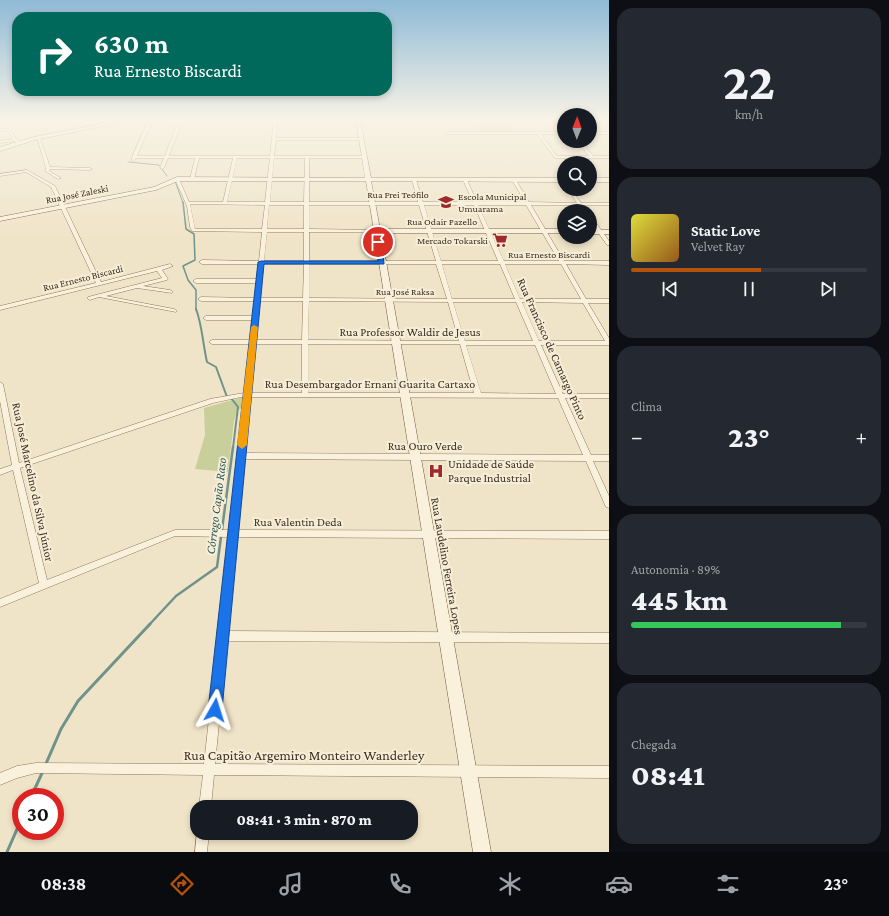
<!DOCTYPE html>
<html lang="pt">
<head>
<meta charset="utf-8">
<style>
	body { margin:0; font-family:"Crimson Pro",serif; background:#242831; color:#f1f3f6; height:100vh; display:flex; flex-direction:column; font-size:15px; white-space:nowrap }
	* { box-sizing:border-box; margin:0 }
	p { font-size:13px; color:#9ea1a6 }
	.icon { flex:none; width:22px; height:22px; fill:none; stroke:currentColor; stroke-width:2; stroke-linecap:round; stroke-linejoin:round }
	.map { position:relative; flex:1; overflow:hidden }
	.drawer { display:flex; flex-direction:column; gap:8px; padding:8px; background:#0d0f14; width:280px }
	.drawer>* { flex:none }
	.hud { position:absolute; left:12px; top:12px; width:380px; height:84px; border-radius:16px; box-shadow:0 2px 6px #0003; background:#00695c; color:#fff; overflow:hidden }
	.needle { width:26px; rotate:1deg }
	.tools { position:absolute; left:557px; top:108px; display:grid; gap:8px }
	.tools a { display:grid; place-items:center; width:40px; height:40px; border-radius:50%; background:#171b24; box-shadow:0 2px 6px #0003; font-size:20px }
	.speed { position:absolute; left:12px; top:788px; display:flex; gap:8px; font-size:20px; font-weight:700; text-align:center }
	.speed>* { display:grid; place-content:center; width:52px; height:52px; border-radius:50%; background:#171b24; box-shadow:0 2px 6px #0003; line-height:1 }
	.speed .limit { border:6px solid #d22; background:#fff; color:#111 }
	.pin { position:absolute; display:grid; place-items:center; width:34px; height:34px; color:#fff; margin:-17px; border:2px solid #fff; border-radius:50%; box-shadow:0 1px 4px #0007 }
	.me { position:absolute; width:44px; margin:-22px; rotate:6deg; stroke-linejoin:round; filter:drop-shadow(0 0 3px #0008) }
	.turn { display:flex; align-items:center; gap:14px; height:84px; padding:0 16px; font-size:18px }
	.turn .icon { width:52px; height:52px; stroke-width:2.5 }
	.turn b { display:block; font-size:28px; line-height:34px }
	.big { font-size:30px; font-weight:800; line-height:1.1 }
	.drawer .card { flex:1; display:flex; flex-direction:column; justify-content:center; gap:6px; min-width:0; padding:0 14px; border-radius:16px; background:#242831 }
	.drawer .dial { align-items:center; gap:0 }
	.dial b { font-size:52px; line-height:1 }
	.song { display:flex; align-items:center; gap:12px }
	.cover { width:48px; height:48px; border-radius:6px; background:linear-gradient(135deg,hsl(60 70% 55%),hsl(30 70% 35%)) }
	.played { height:4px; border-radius:2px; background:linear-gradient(90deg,#b45309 55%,#363941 55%) }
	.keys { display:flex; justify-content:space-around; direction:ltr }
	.heat { display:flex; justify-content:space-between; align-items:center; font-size:22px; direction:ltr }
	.charge { height:6px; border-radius:3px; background:linear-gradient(90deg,#34c759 89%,#363941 0) }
	.trip { position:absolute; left:190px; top:800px; width:228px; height:40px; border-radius:16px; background:#171b24; box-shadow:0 2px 6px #0003; font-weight:800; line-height:40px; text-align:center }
	.menu { display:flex; height:64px; justify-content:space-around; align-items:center; background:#090b0e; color:#9ea1a6 }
	.menu .icon { width:28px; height:28px }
	.menu .current { color:#b45309 }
	.menu b { font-size:18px; color:#f1f3f6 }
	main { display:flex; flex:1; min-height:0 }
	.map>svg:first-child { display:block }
</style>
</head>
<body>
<main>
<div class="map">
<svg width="609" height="852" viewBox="0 0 609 852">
	<rect width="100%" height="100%" fill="#f0e4c8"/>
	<path fill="#c9cf9b" d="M479,119L509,121L513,132H480Z
		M243,397L245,406L237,411L234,421L228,472L195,469L205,435L204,408Z"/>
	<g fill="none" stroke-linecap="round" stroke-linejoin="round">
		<path stroke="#6f938a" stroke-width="1" d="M128,162L159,165L167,176
			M175,181L183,203"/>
		<path stroke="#6f938a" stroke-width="1.5" d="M183,202L186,229L194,234L195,260L183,266L188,280L196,290V310"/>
		<path stroke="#6f938a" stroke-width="2" d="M196,309C202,324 203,345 207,362L216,367L227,397
			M231,398L238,407L233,448"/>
		<path stroke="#6f938a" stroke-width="2.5" d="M149,625L176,596L217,567L233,447"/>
		<path stroke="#6f938a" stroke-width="3" d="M45,766L61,729L78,701L150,624
			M31,797L43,771
			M7,852L21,820"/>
		<g stroke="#8d765c" stroke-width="1">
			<path id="street" d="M149,119H153L137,156H165L179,119H183L169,156H270L274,119H278L276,138H362L363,139L361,140H276L274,156H364L366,157L364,158H309V202H418L412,180L414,179L416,180L423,202H473L463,180L465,179L467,180L477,202H525L512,180L514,179L516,180L529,202L577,203L567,189H571L581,203H609V205H583L587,211H583L579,205H531L564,261H609V265L566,264L586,299H609V303H588L609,338V345H541L563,394H609V398H565L591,455H609V461H593L609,496V508L606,507L605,505L586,461L245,459L238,530L609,531V539L237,537L228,631L609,633V643L227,641L215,764L609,766V778L214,775L211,807H199L203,775L36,773L17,778L0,785V773L17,766L36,763L204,764L229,537L175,536L0,607V599L39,583L13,470L0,475V469L12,465L0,401V382L3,384L19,463L210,399L244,393L250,344H212L209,342L212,340H250L252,320H206L203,318L206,316H253L254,301H201L198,299L201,297L255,298L256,283H196L193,281L196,279H257L259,264H202L199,262L202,260L259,261L262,232L192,231L190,227L187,206L175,179L177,178L179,179L189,202H223L233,158H199L194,179L192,180L190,179L195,158H168L164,168L162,169L160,168L164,158H136L134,161H132V157ZM237,158H270L265,202H227ZM274,158H305L304,202H270ZM190,204L265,205L262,229H195ZM269,205H304V229H267ZM309,205H419L436,261H309V232H377L379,231L377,230L309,229ZM424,205H474L498,261H441ZM478,205H526L559,261H504ZM267,232H304V261H264ZM264,264H304L303,298H260ZM309,264H436L447,299L309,298ZM442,264H500L515,299H452ZM505,264H561L581,299H520ZM260,301H303L302,340H256ZM309,301L448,302L459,341L308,340ZM453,302H516L533,341H465ZM522,302L583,303L605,341H539ZM256,344H302V393H251ZM308,344H460L474,393H308ZM466,345H535L556,394L481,393ZM241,397H244L230,530H175L47,580L20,468L213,403ZM251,397L558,398L583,455L245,453Z
				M558,119H562L564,122V125Z
				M608,125H609V128L606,126Z
				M0,129H10L16,139L22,143L20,144L14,141L0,143V141L13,139L8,131H0Z
				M447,132H564V134H541L557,156H589L577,141H581L593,156H609V158H555L537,134H446Z
				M590,132H609V134H590Z
				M37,137L40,138L50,167L90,168L92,169L90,170L50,169L49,171L61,178L58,179L45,171L46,168Z
				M27,170L55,186L101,282L170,264L173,266L162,270L168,279L167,280L143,286L170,290L173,292L172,293L137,288L106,296L174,309L177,311L176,312L99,297L90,300L87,298L88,297L162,278L157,271L0,310V306L96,283L51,187L26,172L0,176V174Z
				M590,217H592L609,241V245H607L590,221Z
				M197,833H209L207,852H195Z"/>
		</g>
		<g stroke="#6f573f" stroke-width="1">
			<path id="secondary" d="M126,119H137L35,140L0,151V147L34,137Z
				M356,119H360L371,178H564V182L371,181L380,229H564V233H381L491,852H473L366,181H178L156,190L0,221V217L154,187L177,177L365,178Z
				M590,178H609V182H590Z
				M590,230H609V234H590Z"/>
		</g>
		<use href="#street" fill="#faf1dc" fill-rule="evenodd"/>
		<use href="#secondary" fill="#faf1dc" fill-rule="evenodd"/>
	</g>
	<linearGradient id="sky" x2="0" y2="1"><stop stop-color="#8fbad6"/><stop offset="0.5" stop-color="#f8f3e6"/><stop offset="1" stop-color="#f8f3e6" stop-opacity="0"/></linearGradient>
	<rect width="609" height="239" fill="url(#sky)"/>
	<path fill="#1a73e8" stroke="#114b97" d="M376,240L382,242L384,264H264L222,710L220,715L215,717L210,715L208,710L258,262L261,261H378Z"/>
	<path fill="#f59e0b" d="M254,325L258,327L247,445L242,449L237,445L251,327Z"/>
	<defs>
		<g id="school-bare" transform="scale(1.2)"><path d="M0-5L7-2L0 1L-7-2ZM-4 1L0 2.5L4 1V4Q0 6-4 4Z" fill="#9e2a2b" stroke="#f7eed8" stroke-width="2.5" paint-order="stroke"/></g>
		<g id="supermarket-bare" transform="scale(1.2)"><path d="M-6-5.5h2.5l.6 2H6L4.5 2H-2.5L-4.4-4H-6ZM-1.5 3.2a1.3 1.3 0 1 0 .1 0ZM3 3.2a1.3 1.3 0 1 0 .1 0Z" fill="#9e2a2b" stroke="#f7eed8" stroke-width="2.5" paint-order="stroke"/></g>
		<g id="hospital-bare" transform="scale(1.2)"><path d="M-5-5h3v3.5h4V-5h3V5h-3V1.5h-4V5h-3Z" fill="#9e2a2b" stroke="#f7eed8" stroke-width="2.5" paint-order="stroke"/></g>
	</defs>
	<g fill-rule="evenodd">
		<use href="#school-bare" x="446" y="202"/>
		<use href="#supermarket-bare" x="500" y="240"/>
		<use href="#hospital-bare" x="436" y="471"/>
	</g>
	<g text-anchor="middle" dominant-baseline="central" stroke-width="4" stroke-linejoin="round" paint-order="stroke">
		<g font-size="10" fill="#3d2e20" stroke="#f7eed8">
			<text transform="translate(77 194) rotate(-11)">Rua José Zaleski</text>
			<text x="398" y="194">Rua Frei Teófilo</text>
			<text x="442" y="221">Rua Odair Pazello</text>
			<text x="549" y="254">Rua Ernesto Biscardi</text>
			<text transform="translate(83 278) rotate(-14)">Rua Ernesto Biscardi</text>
			<text x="405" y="291">Rua José Raksa</text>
		</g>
		<g font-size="10" fill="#3d2e20" stroke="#f7eed8" text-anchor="start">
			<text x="458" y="196">Escola Municipal<tspan x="458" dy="12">Umuarama</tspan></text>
			<text x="488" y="240" text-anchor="end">Mercado Tokarski</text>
		</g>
		<g font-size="12" fill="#3d2e20" stroke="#f7eed8">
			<text x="410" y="332">Rua Professor Waldir de Jesus</text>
			<text transform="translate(552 349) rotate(66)">Rua Francisco de Camargo Pinto</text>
			<text x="370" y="384">Rua Desembargador Ernani Guarita Cartaxo</text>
			<text x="425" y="446">Rua Ouro Verde</text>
			<text transform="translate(33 482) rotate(78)">Rua José Marcelino da Silva Júnior</text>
			<text x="298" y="522">Rua Valentin Deda</text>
			<text transform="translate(447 566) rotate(80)">Rua Laudelino Ferreira Lopes</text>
		</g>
		<g font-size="12" fill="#3d2e20" stroke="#f7eed8" text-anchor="start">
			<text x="448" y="464">Unidade de Saúde<tspan x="448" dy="14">Parque Industrial</tspan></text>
		</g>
		<g font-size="13" font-style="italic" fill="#2f5d5a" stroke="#f7eed8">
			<text transform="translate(216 506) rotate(-83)">Córrego Capão Raso</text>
		</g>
		<g font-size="14" fill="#3d2e20" stroke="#f7eed8">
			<text x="304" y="755">Rua Capitão Argemiro Monteiro Wanderley</text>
		</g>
	</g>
</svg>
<div class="tools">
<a><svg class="needle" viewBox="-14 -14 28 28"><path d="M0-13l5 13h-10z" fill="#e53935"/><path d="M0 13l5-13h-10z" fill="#9ea1a6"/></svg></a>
<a><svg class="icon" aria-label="search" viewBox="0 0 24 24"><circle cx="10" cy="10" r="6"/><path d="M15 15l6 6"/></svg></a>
<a><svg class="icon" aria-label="layers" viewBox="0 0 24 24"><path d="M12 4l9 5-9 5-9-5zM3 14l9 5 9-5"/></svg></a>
</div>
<div class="speed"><div class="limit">30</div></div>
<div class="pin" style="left:378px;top:242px;background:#d93025"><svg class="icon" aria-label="arrive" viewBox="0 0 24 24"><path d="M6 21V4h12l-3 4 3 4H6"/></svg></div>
<svg class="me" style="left:215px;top:710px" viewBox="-20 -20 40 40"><path d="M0-17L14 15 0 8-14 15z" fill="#1a73e8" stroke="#fff" stroke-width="4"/></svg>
<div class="trip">08:41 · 3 min · 870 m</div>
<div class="hud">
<div class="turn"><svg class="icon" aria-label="right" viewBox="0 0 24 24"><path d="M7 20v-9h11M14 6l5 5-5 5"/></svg><div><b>630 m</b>Rua Ernesto Biscardi</div></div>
</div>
</div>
<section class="drawer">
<div class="card dial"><b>22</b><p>km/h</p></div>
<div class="card">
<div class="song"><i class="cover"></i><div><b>Static Love</b><p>Velvet Ray</p></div></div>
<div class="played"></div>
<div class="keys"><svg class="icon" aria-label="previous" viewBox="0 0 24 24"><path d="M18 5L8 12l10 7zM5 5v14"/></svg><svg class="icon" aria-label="pause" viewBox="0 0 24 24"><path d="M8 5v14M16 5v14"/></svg><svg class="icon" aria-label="next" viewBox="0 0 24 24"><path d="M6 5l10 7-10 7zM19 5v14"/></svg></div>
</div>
<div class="card"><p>Clima</p>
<div class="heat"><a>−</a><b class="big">23°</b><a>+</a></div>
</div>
<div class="card"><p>Autonomia · 89%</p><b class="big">445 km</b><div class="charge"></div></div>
<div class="card"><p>Chegada</p><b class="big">08:41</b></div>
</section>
</main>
<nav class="menu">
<b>08:38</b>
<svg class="icon current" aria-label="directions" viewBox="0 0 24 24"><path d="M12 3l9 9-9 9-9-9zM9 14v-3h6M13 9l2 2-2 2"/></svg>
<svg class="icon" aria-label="music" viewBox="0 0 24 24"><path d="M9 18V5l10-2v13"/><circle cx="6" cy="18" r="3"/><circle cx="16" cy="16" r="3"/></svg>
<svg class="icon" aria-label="phone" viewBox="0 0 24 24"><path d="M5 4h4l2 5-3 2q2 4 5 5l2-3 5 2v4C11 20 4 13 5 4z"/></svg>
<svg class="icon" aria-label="climate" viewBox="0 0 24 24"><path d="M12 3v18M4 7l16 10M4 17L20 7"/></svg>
<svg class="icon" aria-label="car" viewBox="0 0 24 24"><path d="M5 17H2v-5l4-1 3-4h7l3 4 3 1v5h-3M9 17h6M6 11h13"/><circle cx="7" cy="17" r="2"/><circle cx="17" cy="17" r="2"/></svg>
<svg class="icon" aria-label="filters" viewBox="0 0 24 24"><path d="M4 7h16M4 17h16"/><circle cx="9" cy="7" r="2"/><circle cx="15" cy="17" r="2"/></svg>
<b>23°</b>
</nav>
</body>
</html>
